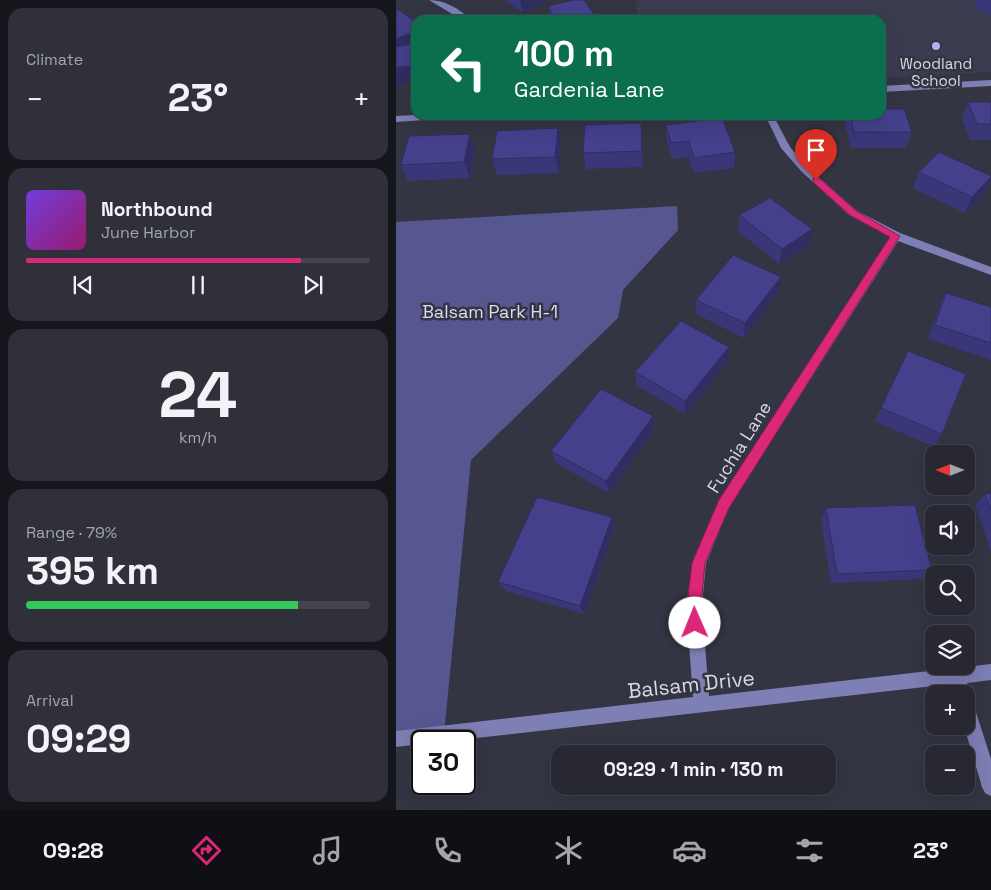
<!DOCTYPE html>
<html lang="en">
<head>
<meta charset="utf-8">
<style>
	body { margin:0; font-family:"Space Grotesk",sans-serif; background:#2f303a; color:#f1f3f6; height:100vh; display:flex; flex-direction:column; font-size:19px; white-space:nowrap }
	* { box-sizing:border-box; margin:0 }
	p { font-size:16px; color:#a4a6ac }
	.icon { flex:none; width:28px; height:28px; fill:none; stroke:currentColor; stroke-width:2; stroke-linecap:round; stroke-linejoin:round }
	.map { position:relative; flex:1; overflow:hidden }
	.details { display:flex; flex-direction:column; gap:8px; padding:8px; background:#15161c; width:396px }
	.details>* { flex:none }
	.top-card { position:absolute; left:15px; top:15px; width:475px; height:105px; border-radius:15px; box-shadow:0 5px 20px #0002,0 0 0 1px #43444d; background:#0b6e4f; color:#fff; overflow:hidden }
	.needle { width:32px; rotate:270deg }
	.controls { position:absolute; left:529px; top:445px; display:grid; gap:10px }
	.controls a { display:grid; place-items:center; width:50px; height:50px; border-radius:10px; background:#272832; box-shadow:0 5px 20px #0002,0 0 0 1px #43444d; font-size:25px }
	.speed { position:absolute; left:15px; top:730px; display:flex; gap:10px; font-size:25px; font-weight:700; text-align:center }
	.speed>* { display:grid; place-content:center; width:65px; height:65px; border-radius:50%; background:#272832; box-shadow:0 5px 20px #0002,0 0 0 1px #43444d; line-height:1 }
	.speed .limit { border:2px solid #111; border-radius:8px; background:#fff; color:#111 }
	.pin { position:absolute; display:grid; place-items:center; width:42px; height:42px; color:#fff; margin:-51px -21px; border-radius:50% 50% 50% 0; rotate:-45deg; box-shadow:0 0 5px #0007 }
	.pin .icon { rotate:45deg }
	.me { position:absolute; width:55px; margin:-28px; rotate:359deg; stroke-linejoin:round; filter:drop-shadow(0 0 4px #0008) }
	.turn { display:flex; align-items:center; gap:18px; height:105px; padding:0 20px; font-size:22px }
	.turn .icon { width:65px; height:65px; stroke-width:2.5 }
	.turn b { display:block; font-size:35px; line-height:42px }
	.big { font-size:38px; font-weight:600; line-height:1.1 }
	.details .tile { flex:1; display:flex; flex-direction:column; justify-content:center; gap:8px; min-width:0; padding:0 18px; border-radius:15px; background:#2f303a }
	.details .dial { align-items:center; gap:0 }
	.dial b { font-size:65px; line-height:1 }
	.song { display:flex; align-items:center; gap:15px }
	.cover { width:60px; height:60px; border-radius:8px; background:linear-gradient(135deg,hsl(260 70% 55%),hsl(320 70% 35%)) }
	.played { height:5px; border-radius:2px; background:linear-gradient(90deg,#db2777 80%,#43444d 80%) }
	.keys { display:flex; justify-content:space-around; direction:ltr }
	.heat { display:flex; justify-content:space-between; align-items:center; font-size:28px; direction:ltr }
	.charge { height:8px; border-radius:4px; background:linear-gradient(90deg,#34c759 79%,#43444d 0) }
	.trip { position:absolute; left:155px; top:745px; width:285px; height:50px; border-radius:15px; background:#272832; box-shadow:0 5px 20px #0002,0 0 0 1px #43444d; font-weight:600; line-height:50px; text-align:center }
	.tab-bar { display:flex; height:80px; justify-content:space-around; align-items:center; background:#101014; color:#a4a6ac }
	.tab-bar .icon { width:35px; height:35px }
	.tab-bar .current { color:#db2777 }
	.tab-bar b { font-size:22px; color:#f1f3f6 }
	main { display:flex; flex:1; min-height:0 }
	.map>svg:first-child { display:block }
</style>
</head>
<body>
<main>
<section class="details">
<div class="tile"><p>Climate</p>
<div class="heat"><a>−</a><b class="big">23°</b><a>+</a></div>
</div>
<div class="tile">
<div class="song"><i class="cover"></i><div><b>Northbound</b><p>June Harbor</p></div></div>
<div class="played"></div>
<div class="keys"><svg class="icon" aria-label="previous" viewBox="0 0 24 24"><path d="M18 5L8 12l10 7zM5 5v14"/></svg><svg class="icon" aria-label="pause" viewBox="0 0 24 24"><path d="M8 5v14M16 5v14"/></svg><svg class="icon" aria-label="next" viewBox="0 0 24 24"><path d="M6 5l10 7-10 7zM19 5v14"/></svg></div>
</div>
<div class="tile dial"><b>24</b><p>km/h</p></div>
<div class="tile"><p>Range · 79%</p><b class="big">395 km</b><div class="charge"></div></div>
<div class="tile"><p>Arrival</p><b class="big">09:29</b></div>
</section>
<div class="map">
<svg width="595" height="810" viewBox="0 0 595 810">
	<rect width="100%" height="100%" fill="#343543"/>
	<path fill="#3b3c50" d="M240,0H595V72L485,78V20H242Z"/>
	<path fill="#565691" d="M281,206L282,230L227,290L222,318L75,460L48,734L0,739V222Z"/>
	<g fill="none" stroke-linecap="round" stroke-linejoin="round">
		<path fill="#7d7fb5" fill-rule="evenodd" d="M33,0C49,0 64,9 75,20H66Z
			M595,80V86L485,92V86Z
			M20,115H62L58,118L0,122V116Z
			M369,115H377L394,147L411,167L461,211L504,233L595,267V275L502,241L333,508L310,563L306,605L313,696L595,664V680L571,683L574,694L572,699L576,700L578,706L595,759V796L589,793L586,787L568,726H570V694H558L555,684L54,741H26V744L0,747V731L297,697L290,605L298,558L323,500L494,237L453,215L405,171L385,148Z"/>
	</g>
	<path fill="#3a3778" d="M110,0H153L127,12L110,2Z
		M577,0H595V14L585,12Z
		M152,6L202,20H150V18L154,17Z
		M572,102H595V140H574L566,118Z
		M452,115H485L516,132L510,148H455L449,125Z
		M245,123L247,167L190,169L187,153Z
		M270,125L339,152L338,168L298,173L293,157L276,159L271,141Z
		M162,128L165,144L163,173L101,175L96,159Z
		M79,150L74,178L12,181L5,165Z
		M523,172L595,176V179L589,192L569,213L517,188Z
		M343,215L413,245L383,264L342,231Z
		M382,292L348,338L300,314V300Z
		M550,293L595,307V360L532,339L543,308Z
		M512,351L546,434L538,447L479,421Z
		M332,361L289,414L241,386L239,372Z
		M257,416L258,429L213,493L160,463L155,451Z
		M595,493V551L579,505L589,494Z
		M430,508L536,570L527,579L435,583L425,519Z
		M216,517L219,527L188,614L110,591L102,582Z"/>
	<path fill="#302d62" d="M124,0H153L127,12Z
		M20,31V49L0,57V39Z
		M20,65V82L0,85V68Z
		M245,123L246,139L247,167L246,151Z
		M162,128L165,144L163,173L159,157Z
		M74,134L79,150L74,178L68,162Z
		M595,177L589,192L569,213L576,197Z
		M416,229L413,245L383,264L386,249Z
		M385,277L382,292L348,338L349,323Z
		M333,347L332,361L289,414V401Z
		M257,416L258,429L213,493L210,481Z
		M216,517L219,527L188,614L184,606Z"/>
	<path fill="#44408c" stroke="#302d62" d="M178,0H188L202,20H151L150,18L158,16L152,6Z
		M1,9L20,22V31L0,39V10Z
		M20,43V65L0,68V47Z
		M572,102H595V124H581Z
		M485,109H508L516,132H458L454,115H485Z
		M326,118L339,152L298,158L293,141L275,143L270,125Z
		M245,123L246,151L187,153L189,125Z
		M162,128L159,157L96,159L101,131Z
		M74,134L68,162L5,165L13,136Z
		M543,152L595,176V177L576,197L523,172Z
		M374,198L416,229L386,249L343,215Z
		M337,255L385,277L349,323L300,300Z
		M550,293L595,307V343L539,325Z
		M285,321L333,347L289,401L239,372Z
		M512,351L570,374L546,434L485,408Z
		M205,389L257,416L210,481L155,451Z
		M595,493V510L589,494Z
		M141,497L216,517L184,606L102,582Z
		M519,505L536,570L441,574L430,508Z"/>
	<path fill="#db2777" stroke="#8e194d" d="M417,178H423L460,211L504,236L333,508L309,563L305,605L306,623L304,628L299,630L294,628L291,605L296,563L323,500L494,237L454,215L417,182Z"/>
	<circle fill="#adaffb" stroke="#343543" stroke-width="2" cx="540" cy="46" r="5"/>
	<g text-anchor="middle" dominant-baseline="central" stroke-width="5" stroke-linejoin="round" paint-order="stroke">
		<g font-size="15" fill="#d8d9e2" stroke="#343543">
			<text x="540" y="63">Woodland<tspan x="540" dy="17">School</tspan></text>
		</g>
		<g font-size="18" fill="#dbdcf3" stroke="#343543">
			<text x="94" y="311">Balsam Park H-1</text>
		</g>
		<g font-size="18" fill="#d8d9e2" stroke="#343543">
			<text transform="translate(343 447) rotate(-58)">Fuchia Lane</text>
		</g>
		<g font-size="21" fill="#d8d9e2" stroke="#343543">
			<text transform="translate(295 684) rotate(-6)">Balsam Drive</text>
		</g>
	</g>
</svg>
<div class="controls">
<a><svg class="needle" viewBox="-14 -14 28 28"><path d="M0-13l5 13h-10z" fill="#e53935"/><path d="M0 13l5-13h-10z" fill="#a4a6ac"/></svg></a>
<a><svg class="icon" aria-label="sound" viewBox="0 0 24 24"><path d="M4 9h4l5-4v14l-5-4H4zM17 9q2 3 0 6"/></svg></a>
<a><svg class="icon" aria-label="search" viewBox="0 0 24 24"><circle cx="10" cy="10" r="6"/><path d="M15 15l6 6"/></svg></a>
<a><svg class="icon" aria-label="layers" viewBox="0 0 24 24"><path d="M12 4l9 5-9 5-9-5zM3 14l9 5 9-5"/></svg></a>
<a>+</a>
<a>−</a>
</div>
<div class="speed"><div class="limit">30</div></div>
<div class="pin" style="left:420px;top:180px;background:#d93025"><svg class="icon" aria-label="arrive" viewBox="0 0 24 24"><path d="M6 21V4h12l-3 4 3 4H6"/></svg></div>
<svg class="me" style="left:299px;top:623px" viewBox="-20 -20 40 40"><circle r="19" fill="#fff"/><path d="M0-13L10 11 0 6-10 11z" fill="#db2777"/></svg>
<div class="trip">09:29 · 1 min · 130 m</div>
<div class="top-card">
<div class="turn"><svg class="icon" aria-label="left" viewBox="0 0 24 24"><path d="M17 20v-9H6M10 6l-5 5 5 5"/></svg><div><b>100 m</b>Gardenia Lane</div></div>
</div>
</div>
</main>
<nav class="tab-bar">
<b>09:28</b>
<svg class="icon current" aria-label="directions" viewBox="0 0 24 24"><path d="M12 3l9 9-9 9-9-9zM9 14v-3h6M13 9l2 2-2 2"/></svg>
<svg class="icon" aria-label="music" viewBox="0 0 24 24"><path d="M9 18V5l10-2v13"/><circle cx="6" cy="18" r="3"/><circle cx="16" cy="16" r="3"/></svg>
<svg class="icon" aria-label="phone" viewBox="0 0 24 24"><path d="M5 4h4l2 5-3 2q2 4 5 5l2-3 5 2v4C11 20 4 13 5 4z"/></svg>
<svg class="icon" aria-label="climate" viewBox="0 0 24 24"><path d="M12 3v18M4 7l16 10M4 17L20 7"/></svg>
<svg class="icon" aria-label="car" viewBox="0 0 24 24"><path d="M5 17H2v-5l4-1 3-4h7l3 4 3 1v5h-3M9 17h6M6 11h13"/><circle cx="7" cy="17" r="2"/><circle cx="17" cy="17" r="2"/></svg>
<svg class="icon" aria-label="filters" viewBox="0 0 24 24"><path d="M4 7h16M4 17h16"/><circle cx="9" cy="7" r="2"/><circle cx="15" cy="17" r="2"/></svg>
<b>23°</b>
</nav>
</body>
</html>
